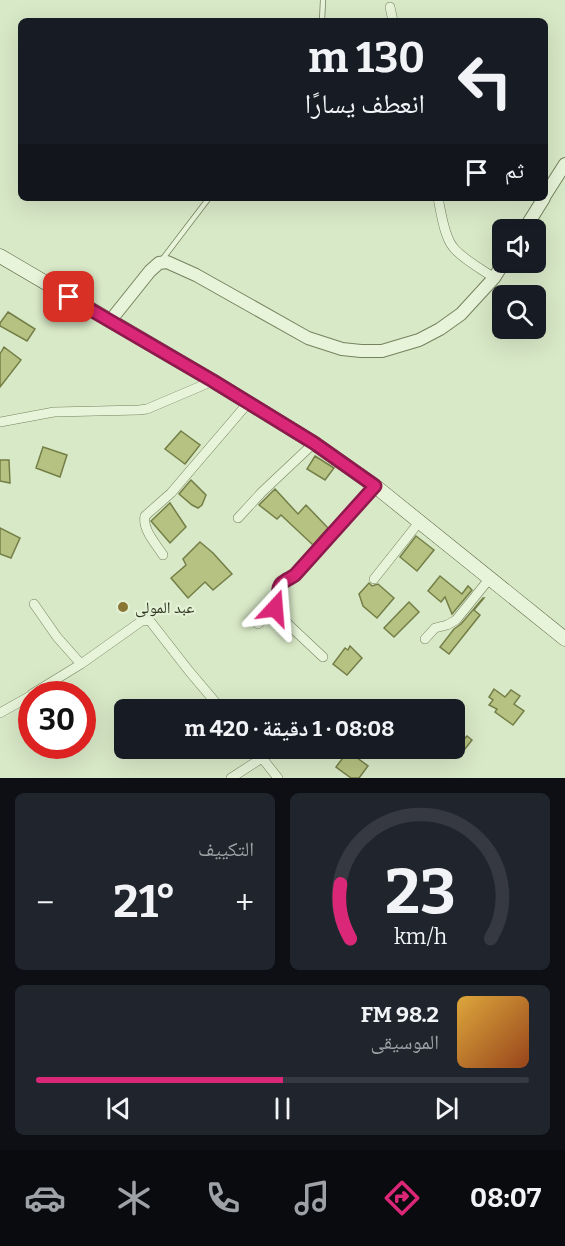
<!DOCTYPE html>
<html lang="ar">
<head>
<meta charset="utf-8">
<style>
	body { margin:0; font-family:Bitter,"Noto Naskh Arabic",serif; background:#20242c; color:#f1f3f6; direction:rtl; height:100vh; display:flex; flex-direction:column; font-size:22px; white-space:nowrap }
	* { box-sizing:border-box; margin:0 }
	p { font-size:20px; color:#9ea1a6 }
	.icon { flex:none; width:33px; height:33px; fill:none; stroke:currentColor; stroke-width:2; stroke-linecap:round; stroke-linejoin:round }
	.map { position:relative; height:778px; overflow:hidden; direction:ltr }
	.details { display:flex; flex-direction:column; gap:15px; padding:15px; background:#0d0f14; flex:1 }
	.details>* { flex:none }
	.banner { position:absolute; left:18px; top:18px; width:530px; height:183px; border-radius:9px; box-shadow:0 6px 24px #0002; direction:rtl; background:#171b24; color:#f1f3f6; overflow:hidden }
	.fabs { position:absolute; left:492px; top:219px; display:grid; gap:12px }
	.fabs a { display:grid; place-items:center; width:54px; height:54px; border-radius:9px; background:#171b24; box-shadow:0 6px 24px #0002; font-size:30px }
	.speed { position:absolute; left:18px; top:681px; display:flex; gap:12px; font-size:30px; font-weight:700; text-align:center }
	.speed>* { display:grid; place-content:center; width:78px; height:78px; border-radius:50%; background:#171b24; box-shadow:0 6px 24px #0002; line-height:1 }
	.speed .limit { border:9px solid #d22; background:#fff; color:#111 }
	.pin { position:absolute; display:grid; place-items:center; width:51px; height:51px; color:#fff; margin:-26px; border-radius:12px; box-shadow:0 3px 9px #0006 }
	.me { position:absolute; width:66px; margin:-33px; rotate:19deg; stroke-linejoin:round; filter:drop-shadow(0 0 4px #0008) }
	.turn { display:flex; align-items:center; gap:21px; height:126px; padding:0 24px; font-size:27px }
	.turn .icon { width:78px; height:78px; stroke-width:2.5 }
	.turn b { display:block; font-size:42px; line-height:51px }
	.then { display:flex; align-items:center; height:57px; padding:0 24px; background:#0003; gap:12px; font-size:22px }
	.big { font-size:45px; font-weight:700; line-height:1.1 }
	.details .widget { flex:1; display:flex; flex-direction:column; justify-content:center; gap:9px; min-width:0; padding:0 21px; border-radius:9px; background:#20242c }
	.details .dial { align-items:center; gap:0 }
	.dial svg { height:156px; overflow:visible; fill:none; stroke:#363941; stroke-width:7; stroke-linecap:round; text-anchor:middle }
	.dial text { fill:#f1f3f6; stroke:none }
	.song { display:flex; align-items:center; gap:18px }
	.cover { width:72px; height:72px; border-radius:9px; background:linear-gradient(135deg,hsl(40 70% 55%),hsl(20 70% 35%)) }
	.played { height:6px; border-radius:3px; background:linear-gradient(90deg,#db2777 50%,#363941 50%) }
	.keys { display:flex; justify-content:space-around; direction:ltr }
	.heat { display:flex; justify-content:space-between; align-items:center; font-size:33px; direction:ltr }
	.details .tiles { flex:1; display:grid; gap:15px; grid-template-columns:1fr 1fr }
	.widget:last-child { grid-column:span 2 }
	.trip { position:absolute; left:114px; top:699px; width:351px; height:60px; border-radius:9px; background:#171b24; box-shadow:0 6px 24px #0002; font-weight:700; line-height:60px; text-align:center; direction:rtl }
	.tab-bar { display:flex; height:96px; justify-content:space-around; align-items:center; background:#090b0e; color:#9ea1a6 }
	.tab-bar .icon { width:42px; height:42px }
	.tab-bar .on { color:#db2777 }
	.tab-bar b { font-size:27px; color:#f1f3f6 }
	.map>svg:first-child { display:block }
</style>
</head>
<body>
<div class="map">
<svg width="565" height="778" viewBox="0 0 565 778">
	<rect width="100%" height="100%" fill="#d8e9c7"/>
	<path fill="#b5c281" stroke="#747e47" stroke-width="1.5" d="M8,312L35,329L27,341L0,326V323Z
		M4,347L21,360L0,387V354Z
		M181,431L200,445L185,464L165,449Z
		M43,447L67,455L60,477L36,468Z
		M315,456L334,468L325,480L307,469Z
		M0,460H9L10,483L0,481Z
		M191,480L206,495L202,505L198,508L192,505L179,494Z
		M275,489L298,514L306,505L328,528L313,545L281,515L277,519L259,505Z
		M170,503L186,527L170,543L151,521Z
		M0,528L20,538L11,558L0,554Z
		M416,536L434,550L417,571L400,557Z
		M200,542L213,553L232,574L213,590L205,582L188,598L171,578L186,565L183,559Z
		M440,576L462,594L468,586L472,590L452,614L445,597L441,602L428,591Z
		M369,583L372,586L378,584L394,598L377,618L363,606L359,594Z
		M483,598H484L474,610L480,615L449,654L440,647L454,629L461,624Z
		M409,602L419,612L394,637L384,628Z
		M350,646L362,658L347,675L333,664L345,648L348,650Z
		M494,689L505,697L511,690L520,696L514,704L524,711L513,725L495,712L497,709L489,705L493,700L489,697Z
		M457,734L464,739L467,736L472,740L461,754L454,748V738Z
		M348,751L368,766L359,778H351L336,767Z"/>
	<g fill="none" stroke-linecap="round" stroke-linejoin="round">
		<g stroke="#76825e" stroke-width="6">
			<path id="service" d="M322,21L323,0
				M161,261L209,198"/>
		</g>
		<g stroke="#76825e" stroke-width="10">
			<path id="minor" d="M390,7L393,21
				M438,198C441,212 444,236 453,247C462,259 482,269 494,278
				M0,422L54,412L139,410L147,409L213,381
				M238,518L262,492L314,443
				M163,555C156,544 142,529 145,516L171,493L248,403
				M374,579L420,521
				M34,604L57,637L81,664
				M273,610L323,657
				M258,624L277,605L279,599L278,589L281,585L295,575L375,486
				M425,639L435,628L447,625L456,620L490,578
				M32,694L81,664L143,620L150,621L189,671L222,710
				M0,713L32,695
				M254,748L278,778
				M231,778L262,758"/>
		</g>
		<g stroke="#76825e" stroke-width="14">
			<path id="tertiary" d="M544,197L565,164
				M524,230L544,198
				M110,321L150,271L159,263L167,262L196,275L308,338L342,349L361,351H382L419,340L440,329L461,314L494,278L504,262"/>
		</g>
		<g stroke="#5a6441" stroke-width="15">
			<path id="secondary" d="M0,256L213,381L314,443L375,486L565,639"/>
		</g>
		<use href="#service" stroke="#e7f4d9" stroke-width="4.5"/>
		<use href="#minor" stroke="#e7f4d9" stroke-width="9"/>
		<use href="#tertiary" stroke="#e7f4d9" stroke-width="12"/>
		<use href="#secondary" stroke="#e7f4d9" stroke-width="14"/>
	</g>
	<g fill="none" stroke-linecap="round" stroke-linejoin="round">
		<g stroke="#8e194d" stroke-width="15">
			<path id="route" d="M69,297L213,381L314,443L375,486L295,575C291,578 285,580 281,584C276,589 281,599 275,608"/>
		</g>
		<use href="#route" stroke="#db2777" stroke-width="10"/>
	</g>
	<circle fill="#8a7736" stroke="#e3f1d5" stroke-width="2" cx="123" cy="607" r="6"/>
	<g text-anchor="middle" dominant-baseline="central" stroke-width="4.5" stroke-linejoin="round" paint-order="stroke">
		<g font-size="16" fill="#2f3420" stroke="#e3f1d5" text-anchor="start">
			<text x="135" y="607">عبد المولى</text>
		</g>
	</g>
</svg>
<div class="fabs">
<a><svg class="icon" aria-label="sound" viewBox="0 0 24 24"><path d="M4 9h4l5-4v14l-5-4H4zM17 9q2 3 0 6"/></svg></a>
<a><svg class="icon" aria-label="search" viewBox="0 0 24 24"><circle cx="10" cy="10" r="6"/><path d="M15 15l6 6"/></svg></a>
</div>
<div class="speed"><div class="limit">30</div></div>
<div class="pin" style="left:69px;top:297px;background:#d93025"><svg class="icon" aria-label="arrive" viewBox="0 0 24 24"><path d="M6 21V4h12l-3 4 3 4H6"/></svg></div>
<svg class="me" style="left:275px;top:608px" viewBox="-20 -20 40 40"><path d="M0-17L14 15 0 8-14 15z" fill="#db2777" stroke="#fff" stroke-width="4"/></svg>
<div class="trip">08:08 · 1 دقيقة · 420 m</div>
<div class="banner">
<div class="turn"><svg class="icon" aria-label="left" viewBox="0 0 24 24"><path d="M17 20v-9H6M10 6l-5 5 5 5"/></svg><div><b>130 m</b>انعطف يسارًا</div></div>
<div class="then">ثم<svg class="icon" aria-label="arrive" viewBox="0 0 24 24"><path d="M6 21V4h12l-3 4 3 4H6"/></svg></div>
</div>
</div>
<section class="details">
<div class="tiles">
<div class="widget dial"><svg viewBox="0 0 100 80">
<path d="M14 69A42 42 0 1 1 86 69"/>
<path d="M14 69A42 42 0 0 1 9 41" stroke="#db2777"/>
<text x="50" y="56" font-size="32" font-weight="700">23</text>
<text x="50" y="72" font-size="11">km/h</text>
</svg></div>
<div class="widget"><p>التكييف</p>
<div class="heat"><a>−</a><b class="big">21°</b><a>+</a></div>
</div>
<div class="widget">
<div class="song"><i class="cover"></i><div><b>98.2 FM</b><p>الموسيقى</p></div></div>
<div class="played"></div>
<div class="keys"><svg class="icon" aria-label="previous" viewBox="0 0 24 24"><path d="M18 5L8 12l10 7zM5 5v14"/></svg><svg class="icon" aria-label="pause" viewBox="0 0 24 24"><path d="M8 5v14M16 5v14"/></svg><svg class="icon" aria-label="next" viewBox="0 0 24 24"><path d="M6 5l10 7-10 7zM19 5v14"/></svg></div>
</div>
</div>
</section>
<nav class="tab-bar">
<b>08:07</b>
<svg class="icon on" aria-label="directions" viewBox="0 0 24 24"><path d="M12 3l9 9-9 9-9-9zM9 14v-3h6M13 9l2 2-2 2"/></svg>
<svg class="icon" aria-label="music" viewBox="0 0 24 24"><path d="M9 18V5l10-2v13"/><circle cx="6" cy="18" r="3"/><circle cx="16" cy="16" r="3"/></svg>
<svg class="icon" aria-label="phone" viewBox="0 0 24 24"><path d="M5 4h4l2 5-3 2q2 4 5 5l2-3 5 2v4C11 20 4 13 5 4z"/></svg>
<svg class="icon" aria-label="climate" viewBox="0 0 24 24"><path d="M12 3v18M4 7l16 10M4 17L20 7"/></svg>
<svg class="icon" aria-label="car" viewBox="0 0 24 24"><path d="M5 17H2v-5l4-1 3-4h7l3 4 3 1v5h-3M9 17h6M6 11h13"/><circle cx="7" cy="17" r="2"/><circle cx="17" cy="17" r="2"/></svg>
</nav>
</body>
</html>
